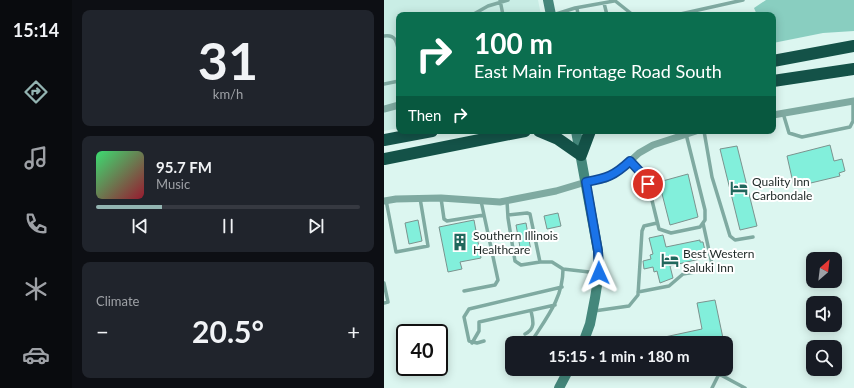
<!DOCTYPE html>
<html lang="en">
<head>
<meta charset="utf-8">
<style>
	body { margin:0; font-family:Lato,sans-serif; background:#20242c; color:#f1f3f6; height:100vh; display:flex; flex-direction:column; font-size:15px; white-space:nowrap }
	* { box-sizing:border-box; margin:0 }
	p { font-size:13px; color:#9ea1a6 }
	.icon { flex:none; width:22px; height:22px; fill:none; stroke:currentColor; stroke-width:2; stroke-linecap:round; stroke-linejoin:round }
	.map { position:relative; flex:1; overflow:hidden }
	.side { display:flex; flex-direction:column; gap:10px; padding:10px; background:#0d0f14; width:312px }
	.side>* { flex:none }
	.guide { position:absolute; left:12px; top:12px; width:380px; height:122px; border-radius:8px; box-shadow:0 2px 10px #0003; background:#0b6e4f; color:#fff; overflow:hidden }
	.needle { width:26px; rotate:28deg }
	.fabs { position:absolute; left:422px; top:252px; display:grid; gap:8px }
	.fabs a { display:grid; place-items:center; width:36px; height:36px; border-radius:8px; background:#171b24; box-shadow:0 2px 10px #0003; font-size:20px }
	.speed { position:absolute; left:12px; top:324px; display:flex; gap:8px; font-size:20px; font-weight:700; text-align:center }
	.speed>* { display:grid; place-content:center; width:52px; height:52px; border-radius:50%; background:#171b24; box-shadow:0 2px 10px #0003; line-height:1 }
	.speed .limit { border:2px solid #111; border-radius:6px; background:#fff; color:#111 }
	.pin { position:absolute; display:grid; place-items:center; width:34px; height:34px; color:#fff; margin:-17px; border:2px solid #fff; border-radius:50%; box-shadow:0 1px 4px #0007 }
	.me { position:absolute; width:44px; margin:-22px; rotate:359deg; stroke-linejoin:round; filter:drop-shadow(0 0 3px #0008) }
	.turn { display:flex; align-items:center; gap:14px; height:84px; padding:0 12px; font-size:18px }
	.turn .icon { width:52px; height:52px; stroke-width:2.5 }
	.turn b { display:block; font-size:28px; line-height:34px }
	.then { display:flex; align-items:center; height:38px; padding:0 12px; background:#0003; gap:8px; font-size:15px }
	.big { font-size:30px; font-weight:700; line-height:1.1 }
	.side .widget { flex:1; display:flex; flex-direction:column; justify-content:center; gap:6px; min-width:0; padding:0 14px; border-radius:8px; background:#20242c }
	.side .dial { align-items:center; gap:0 }
	.dial b { font-size:52px; line-height:1 }
	.song { display:flex; align-items:center; gap:12px }
	.cover { width:48px; height:48px; border-radius:6px; background:linear-gradient(135deg,hsl(140 70% 55%),hsl(350 70% 35%)) }
	.played { height:4px; border-radius:2px; background:linear-gradient(90deg,#93b4b1 25%,#363941 25%) }
	.keys { display:flex; justify-content:space-around; direction:ltr }
	.heat { display:flex; justify-content:space-between; align-items:center; font-size:22px; direction:ltr }
	.trip { position:absolute; left:121px; top:336px; width:228px; height:40px; border-radius:8px; background:#171b24; box-shadow:0 2px 10px #0003; font-weight:700; line-height:40px; text-align:center }
	main { display:flex; flex:1; min-height:0 }
	.menu { display:flex; flex-direction:column; width:72px; justify-content:space-around; align-items:center; background:#090b0e; color:#9ea1a6 }
	.menu .icon { width:28px; height:28px }
	.menu .on { color:#93b4b1 }
	.menu b { font-size:18px; color:#f1f3f6 }
	.map>svg:first-child { display:block }
</style>
</head>
<body>
<main>
<nav class="menu">
<b>15:14</b>
<svg class="icon on" aria-label="directions" viewBox="0 0 24 24"><path d="M12 3l9 9-9 9-9-9zM9 14v-3h6M13 9l2 2-2 2"/></svg>
<svg class="icon" aria-label="music" viewBox="0 0 24 24"><path d="M9 18V5l10-2v13"/><circle cx="6" cy="18" r="3"/><circle cx="16" cy="16" r="3"/></svg>
<svg class="icon" aria-label="phone" viewBox="0 0 24 24"><path d="M5 4h4l2 5-3 2q2 4 5 5l2-3 5 2v4C11 20 4 13 5 4z"/></svg>
<svg class="icon" aria-label="climate" viewBox="0 0 24 24"><path d="M12 3v18M4 7l16 10M4 17L20 7"/></svg>
<svg class="icon" aria-label="car" viewBox="0 0 24 24"><path d="M5 17H2v-5l4-1 3-4h7l3 4 3 1v5h-3M9 17h6M6 11h13"/><circle cx="7" cy="17" r="2"/><circle cx="17" cy="17" r="2"/></svg>
</nav>
<section class="side">
<div class="widget dial"><b>31</b><p>km/h</p></div>
<div class="widget">
<div class="song"><i class="cover"></i><div><b>95.7 FM</b><p>Music</p></div></div>
<div class="played"></div>
<div class="keys"><svg class="icon" aria-label="previous" viewBox="0 0 24 24"><path d="M18 5L8 12l10 7zM5 5v14"/></svg><svg class="icon" aria-label="pause" viewBox="0 0 24 24"><path d="M8 5v14M16 5v14"/></svg><svg class="icon" aria-label="next" viewBox="0 0 24 24"><path d="M6 5l10 7-10 7zM19 5v14"/></svg></div>
</div>
<div class="widget"><p>Climate</p>
<div class="heat"><a>−</a><b class="big">20.5°</b><a>+</a></div>
</div>
</section>
<div class="map">
<svg width="470" height="388" viewBox="0 0 470 388">
	<rect width="100%" height="100%" fill="#dcf6f0"/>
	<path fill="#c9ede5" d="M0,0H154L157,15H15V128L0,131Z"/>
	<path fill="#89cec0" d="M382,0H470V31L439,33L389,43V15H373L370,8Z"/>
	<path fill="#82efdb" stroke="#7b938e" d="M446,145L450,161L458,159L461,171L455,173L456,176L410,187L403,156Z
		M353,146L373,226L356,230L336,149Z
		M304,174L314,217L286,225L275,182Z
		M174,213L177,226L163,229L160,216Z
		M34,220L38,241L25,244L21,223Z
		M90,220L97,258L76,262L78,269L64,272L55,227Z
		M142,223L147,251L137,253L132,225Z
		M279,235L282,247L316,240V242H319L322,255H320V258L286,266L289,278L276,283L273,271L270,272L269,267L260,269L259,261L267,259L266,255L269,254L265,238Z
		M331,300L340,343H262V341L318,329L313,303Z"/>
	<g fill="none" stroke-linecap="round" stroke-linejoin="round">
		<path stroke="#7faaa1" stroke-width="3.5" d="M116,0L119,15
			M230,0L249,15
			M220,3L223,15
			M193,8L194,15
			M88,15L104,6L124,0
			M169,15L191,8L230,1
			M292,15L359,0
			M0,36C13,34 13,44 15,54
			M0,84L15,81
			M399,113L405,133L418,137L466,127L469,121V102
			M320,131L328,177L346,236L351,240L369,237
			M246,161L259,175L264,184L275,229L287,233L316,227L321,220V210L302,134
			M57,198L60,219L63,221L100,215
			M2,200L12,252L44,246L36,198
			M123,201L124,218L131,261L137,265L156,262L146,214L143,213L124,215
			M156,262H168L179,269L214,273
			M0,283L4,302L0,303
			M80,291L111,285L114,280L97,201
			M254,292L285,286L299,274L329,269L319,223
			M210,311L245,306L254,295L258,231L260,226L273,223
			M141,334C152,329 149,320 147,311
			M149,339C164,316 179,297 179,269
			M100,341L93,343L85,341L80,317L85,309L178,287
			M88,343L95,331V322L171,305
			M328,388L335,374L361,388"/>
		<path stroke="#7faaa1" stroke-width="7" d="M0,109L15,105
			M389,115L470,101
			M0,201L12,199L57,198L116,202L172,191L202,182L222,179L233,173L255,153L269,145L312,131"/>
		<path stroke="#44877b" stroke-width="10" d="M164,0L167,15
			M192,131L214,251L215,273L211,298L206,324L199,343
			M175,388L185,369"/>
		<path stroke="#145248" stroke-width="12" d="M389,61L470,46
			M389,81L470,69
			M155,131L174,139L197,155L206,131
			M0,140L48,131
			M0,159L141,131"/>
	</g>
	<g fill="none" stroke-linecap="round" stroke-linejoin="round">
		<g stroke="#114b97" stroke-width="10">
			<path id="route" d="M215,273L214,251L202,182C223,178 230,176 246,161L259,175L264,184"/>
		</g>
		<use href="#route" stroke="#1a73e8" stroke-width="7"/>
	</g>
	<defs>
		<g id="hotel-bare" transform="scale(1.38)"><path d="M-6-4.5h1.5V1H6V5H4.5V3h-9V5H-6ZM-4 0a1.8 1.8 0 1 1 3.6 0ZM.5 0V-2.5h3Q6-2.5 6 0Z" fill="#20675c" stroke="#fff" stroke-width="2.5" paint-order="stroke"/></g>
		<g id="building-bare" transform="scale(1.38)"><path d="M-4-6H4V6H1V3H-1V6H-4ZM-2.5-4.3h1.7v1.8h-1.7ZM.8-4.3h1.7v1.8H.8ZM-2.5-1h1.7V.8h-1.7ZM.8-1h1.7V.8H.8Z" fill="#20675c" stroke="#fff" stroke-width="2.5" paint-order="stroke"/></g>
	</defs>
	<g fill-rule="evenodd">
		<use href="#hotel-bare" x="355" y="188"/>
		<use href="#building-bare" x="76" y="242"/>
		<use href="#hotel-bare" x="286" y="260"/>
	</g>
	<g text-anchor="middle" dominant-baseline="central" stroke-width="4" stroke-linejoin="round" paint-order="stroke">
		<g font-size="12" fill="#1d2725" stroke="#fff" text-anchor="start">
			<text x="368" y="181">Quality Inn<tspan x="368" dy="14">Carbondale</tspan></text>
			<text x="89" y="235">Southern Illinois<tspan x="89" dy="14">Healthcare</tspan></text>
			<text x="299" y="253">Best Western<tspan x="299" dy="14">Saluki Inn</tspan></text>
		</g>
	</g>
</svg>
<div class="fabs">
<a><svg class="needle" viewBox="-14 -14 28 28"><path d="M0-13l5 13h-10z" fill="#e53935"/><path d="M0 13l5-13h-10z" fill="#9ea1a6"/></svg></a>
<a><svg class="icon" aria-label="sound" viewBox="0 0 24 24"><path d="M4 9h4l5-4v14l-5-4H4zM17 9q2 3 0 6"/></svg></a>
<a><svg class="icon" aria-label="search" viewBox="0 0 24 24"><circle cx="10" cy="10" r="6"/><path d="M15 15l6 6"/></svg></a>
</div>
<div class="speed"><div class="limit">40</div></div>
<div class="pin" style="left:264px;top:184px;background:#d93025"><svg class="icon" aria-label="arrive" viewBox="0 0 24 24"><path d="M6 21V4h12l-3 4 3 4H6"/></svg></div>
<svg class="me" style="left:215px;top:273px" viewBox="-20 -20 40 40"><path d="M0-17L14 15 0 8-14 15z" fill="#1a73e8" stroke="#fff" stroke-width="4"/></svg>
<div class="trip">15:15 · 1 min · 180 m</div>
<div class="guide">
<div class="turn"><svg class="icon" aria-label="right" viewBox="0 0 24 24"><path d="M7 20v-9h11M14 6l5 5-5 5"/></svg><div><b>100 m</b>East Main Frontage Road South</div></div>
<div class="then">Then<svg class="icon" aria-label="right" viewBox="0 0 24 24"><path d="M7 20v-9h11M14 6l5 5-5 5"/></svg></div>
</div>
</div>
</main>
</body>
</html>
